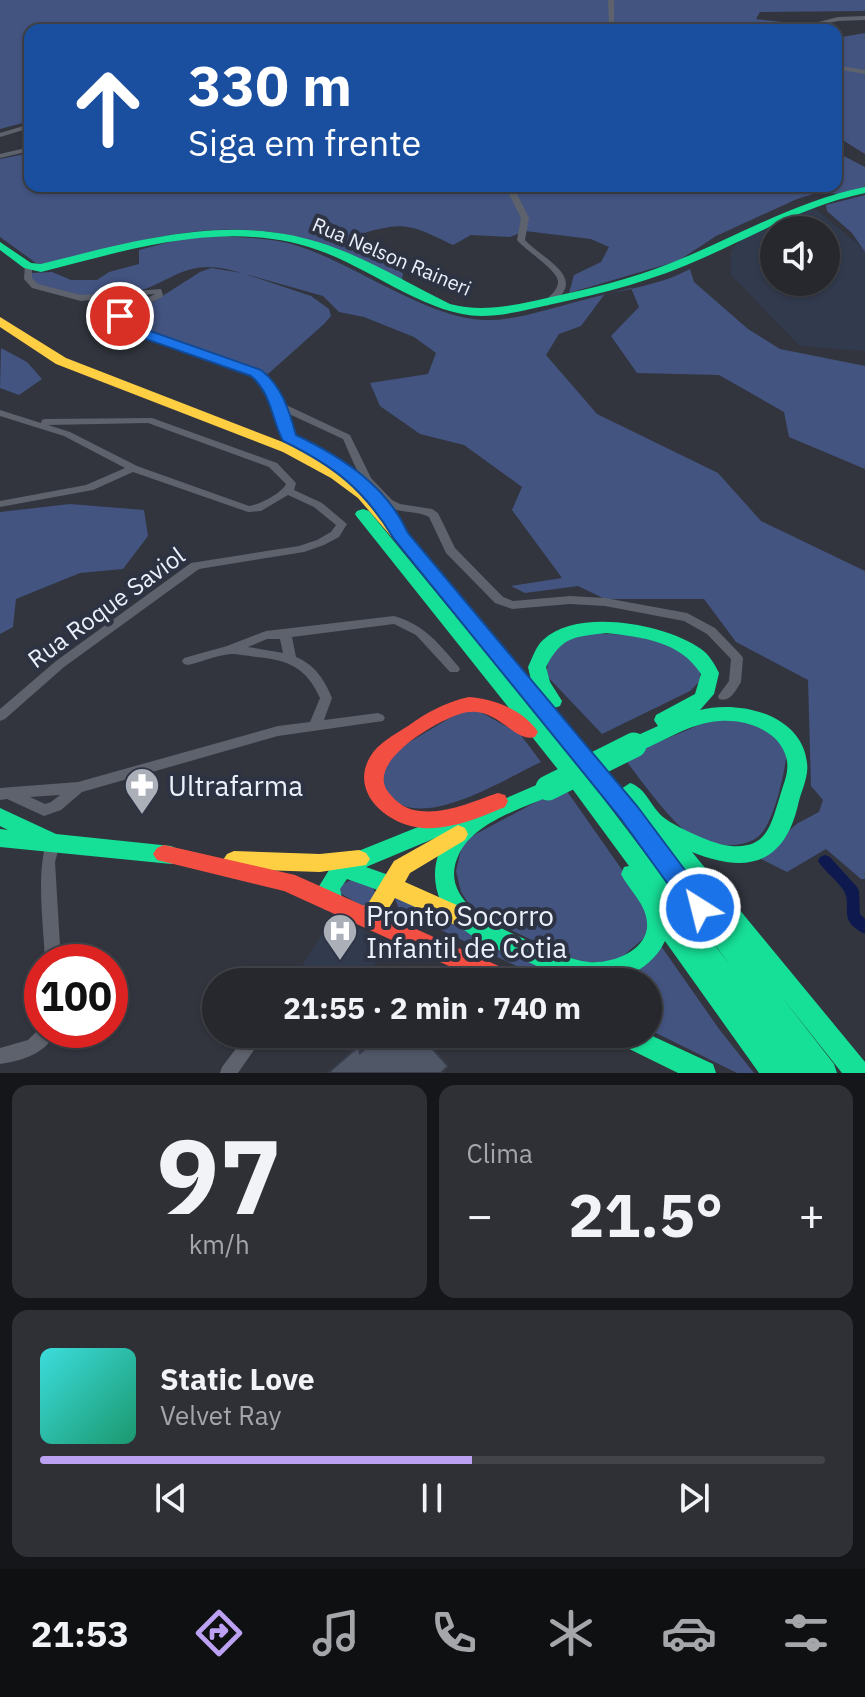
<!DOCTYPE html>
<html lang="pt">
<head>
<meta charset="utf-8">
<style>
	body { margin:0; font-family:"IBM Plex Sans",sans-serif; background:#2e3036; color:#f1f3f6; height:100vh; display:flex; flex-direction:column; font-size:30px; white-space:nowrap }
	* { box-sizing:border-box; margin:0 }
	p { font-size:26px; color:#a4a6aa }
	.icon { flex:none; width:44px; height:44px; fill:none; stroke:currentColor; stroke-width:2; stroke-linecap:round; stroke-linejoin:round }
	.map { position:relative; height:1073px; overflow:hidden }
	.side { display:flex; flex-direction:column; gap:12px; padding:12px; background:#151619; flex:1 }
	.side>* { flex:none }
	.banner { position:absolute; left:24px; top:24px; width:818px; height:168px; border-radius:16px; box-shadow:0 2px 6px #0004,0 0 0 2px #42444a; background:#1a4fa0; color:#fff; overflow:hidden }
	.tools { position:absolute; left:760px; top:216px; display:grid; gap:16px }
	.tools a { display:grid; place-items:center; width:80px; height:80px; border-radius:50%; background:#26282e; box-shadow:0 2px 6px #0004,0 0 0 2px #42444a; font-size:40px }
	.speed { position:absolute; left:24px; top:944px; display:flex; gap:16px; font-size:40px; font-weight:700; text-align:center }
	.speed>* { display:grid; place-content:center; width:104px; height:104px; border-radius:50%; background:#26282e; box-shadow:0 2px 6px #0004,0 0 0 2px #42444a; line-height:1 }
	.speed .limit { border:12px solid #d22; background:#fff; color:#111 }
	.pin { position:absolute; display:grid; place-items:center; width:68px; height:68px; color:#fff; margin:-34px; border:4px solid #fff; border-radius:50%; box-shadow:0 2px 8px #0007 }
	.me { position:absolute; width:88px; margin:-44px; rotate:324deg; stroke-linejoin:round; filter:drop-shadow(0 0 6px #0008) }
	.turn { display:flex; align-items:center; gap:28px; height:168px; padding:0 32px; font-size:36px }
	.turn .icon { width:104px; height:104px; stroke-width:2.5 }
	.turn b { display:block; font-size:56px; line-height:68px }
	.big { font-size:60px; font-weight:800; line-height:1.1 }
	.side .tile { flex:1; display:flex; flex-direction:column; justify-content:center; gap:12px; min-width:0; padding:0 28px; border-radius:16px; background:#2e3036 }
	.side .dial { align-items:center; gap:0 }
	.dial b { font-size:104px; line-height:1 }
	.song { display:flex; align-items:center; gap:24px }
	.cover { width:96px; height:96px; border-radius:12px; background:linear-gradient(135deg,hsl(180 70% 55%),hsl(160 70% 35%)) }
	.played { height:8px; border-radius:4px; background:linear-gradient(90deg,#bca0f2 55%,#42444a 55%) }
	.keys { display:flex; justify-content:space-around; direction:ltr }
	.heat { display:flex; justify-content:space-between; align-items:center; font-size:44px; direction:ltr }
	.side .tiles { flex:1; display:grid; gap:12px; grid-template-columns:1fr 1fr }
	.tile:last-child { grid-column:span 2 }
	.trip { position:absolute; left:202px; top:968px; width:460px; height:80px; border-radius:40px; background:#26282e; box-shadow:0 2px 6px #0004,0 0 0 2px #42444a; font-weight:800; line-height:80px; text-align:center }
	.menu { display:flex; height:128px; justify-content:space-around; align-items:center; background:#0f1012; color:#a4a6aa }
	.menu .icon { width:56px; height:56px }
	.menu .active { color:#bca0f2 }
	.menu b { font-size:36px; color:#f1f3f6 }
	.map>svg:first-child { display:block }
</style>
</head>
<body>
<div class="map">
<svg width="865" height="1073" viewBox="0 0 865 1073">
	<rect width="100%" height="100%" fill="#32353e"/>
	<path fill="#323a4e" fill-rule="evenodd" d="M814,208L865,250V351L800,346L731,275V251L740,240ZM774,230H826V282H774Z
		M333,916L388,942L364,982H292Z"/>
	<path fill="#435481" d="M0,0H865V11L760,12L756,19L801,24L774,30L746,23L719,30L629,28L625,30H30V121L0,129Z
		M865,33V154L836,136V118L844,108L836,102V38Z
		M836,152L865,167V190L839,194L820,192L797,199L716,236L678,261L569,293L574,275L601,262L609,247L591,239L525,231L510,237L471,235L453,245C407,223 404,221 354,236L405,255L402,281C365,265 327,243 288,235C206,218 125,244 46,265L36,263L0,237V159L30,153V186H836Z
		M865,195V252L852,233L827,211L826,205Z
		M214,236C244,238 275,237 304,248C356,266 431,319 484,320C518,321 557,306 591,298C622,290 661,285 690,269L694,282L748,329L780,349L865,366V469L789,437L784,412L719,375L637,373L611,336L639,307L631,288L604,295L581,326L559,334L546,355L597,414L718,473L761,521L865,571V879H861L826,849L787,872L757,857L798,823L819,812L823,800L811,786L808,680L736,642L704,599H605L578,586L525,593L511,586L562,578L512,510L522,487L464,445L420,434L380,406L370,383L428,374L436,353L414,337L364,317L339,312L323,296L245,274L311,296L329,309L331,316L324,324L268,374L127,326L125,320L200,272L211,268L242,273C224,268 207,264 188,270C172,275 158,285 142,290C114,299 50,301 29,278L31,273L52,272L71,280H97L109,272L139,264V250L181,239Z
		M1,348L27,362L42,379L19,395L0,388Z
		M70,504L144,510L148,536L123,569L80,573L16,599L13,627L0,634V512Z
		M578,632L657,637L676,642L700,670V681L690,691L602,734L546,675L550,650Z
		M470,706L520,734L541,762C506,778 418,835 388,794C379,781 384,765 391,753Z
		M723,715L753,719L787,749C786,769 774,823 759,836C742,850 711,846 693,836C672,825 639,777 623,757Z
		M564,787L653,914L650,933L616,962H585L562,955L474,912L461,892L456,871L463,841Z
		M355,878L372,885L377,897L367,909L340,893L339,886Z
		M394,895L566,977L661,946L719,1029L754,1073H737L648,1029V982H550L399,910Z"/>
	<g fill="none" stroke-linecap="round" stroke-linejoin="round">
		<path fill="#0e1a4f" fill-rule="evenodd" d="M825,855L830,857L857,887L859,891L860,914L865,919V934C836,920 853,907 844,891C837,880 825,872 818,861L820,857Z"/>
	</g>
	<path fill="#505767" stroke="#383d48" stroke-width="2" d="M383,1034H419L448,1066L441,1073H328L359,1046L360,1053Z"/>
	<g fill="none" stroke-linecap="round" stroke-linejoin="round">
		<path fill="#5e626c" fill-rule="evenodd" d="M608,0H614V24L639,30H628L609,26Z
			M865,16V20L838,21L797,30H787L838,17Z
			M836,65L865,70V74L836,69Z
			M30,124V128L0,137V133Z
			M30,147V151L0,158V154Z
			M505,186H513L529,218L525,240C543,260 593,279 547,306L543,303C548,297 558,291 558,282C559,271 526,251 517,240L521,218Z
			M25,264L32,266V278L38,284L81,295L161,289L163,295L162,297L124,317L123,321L150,333L259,371L270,380L284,404L350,435L371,478L392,500L400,504L432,509L438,513L455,548L503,597L513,601L570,596L605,598L687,613L715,628L741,655L743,658L741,682C736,690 730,703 719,699L718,696L729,681L731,659L707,634L684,621L605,606L570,604L512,609L495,603L446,553L429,517C418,511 405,513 393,509C366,498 354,463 343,439L287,413L294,438L289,441L285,440C275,415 275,393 253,375L144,337L116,324L115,322L117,314L155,294L81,301L32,288L24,279Z
			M0,410L41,423L42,420L45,419L152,418L277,463L296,483L294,490L322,503L347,524L339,537L324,545L304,552L199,569L64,667L5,719L0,721V709L56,661L191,563L299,546L317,540L331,532L336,525L314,507L288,495L261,511L248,512L133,472L93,490L0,507V501L86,485L125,468L64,436L0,416ZM148,423L269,467L286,484C282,493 259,505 249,506L137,466L70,432L48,425Z
			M394,616C425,625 438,643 458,666L460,669L458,672H450L416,635L394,624L292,637L296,657C315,665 324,679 332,698L324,720L378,713L383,715L385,718L383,721L278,736L82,792L61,810L44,816L7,799L0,800V788L78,782L278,726L310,722L320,698C306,667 288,660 256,657C248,656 238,654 231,654C217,655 201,662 188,665L184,664L182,661L184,658L227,646L266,631ZM267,639H280L283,653L248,647ZM60,795L51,802L45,804L30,797Z
			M53,837L58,839L60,843L55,862L61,962H45C44,928 35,869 48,839Z
			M42,1026V1030H57C46,1054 24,1060 0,1064V1048L28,1040Z
			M247,1034H265L238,1073H220L222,1067Z"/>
		<path fill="#16e098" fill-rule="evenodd" d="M865,187V193C807,205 757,234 703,258C655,280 604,293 553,304C529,309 505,316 481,316C431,316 373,271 326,253C233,216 132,249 41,272L24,268L0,250V242L31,263L41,264C131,242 226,213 318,242C364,256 407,283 450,304C483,313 515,305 547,298C589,289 631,279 671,263C737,237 795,201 865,187Z
			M363,509L369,511L574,760L730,965L622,819L448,602L457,596L463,598L531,680L528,667C532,659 536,646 543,640C577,607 667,624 701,649C709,654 715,665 719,673L714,694L700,710C739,700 802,714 807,763C809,777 801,791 798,805C784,865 746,874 692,852L865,1062V1073H842L781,996L834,1064L837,1073H759L665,941C650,973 609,989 576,981C558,977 541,968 524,960C501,951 477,942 458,925C430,899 427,860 452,831L366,867L397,878L400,885L397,892L389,894L347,879L340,889L343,902L340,909L332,912L324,909L318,888L329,870L327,866L330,860L341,858L453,813L460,816L463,821L490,805L548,780L555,782L558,788L555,794C524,808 475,821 459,854C435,903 504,931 537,944C554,951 570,960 589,962C609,964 644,953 647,928C649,906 630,892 621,874L624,867L629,866L560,772L357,517L355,514L357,511ZM606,633C642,637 680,641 701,674L695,694L656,715L654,720L658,726L627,740L624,745L627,750L634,753C663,743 688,723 720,721C746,719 782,731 787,761C789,773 783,785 780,796C770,828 766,852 724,845C709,842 674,826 663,817C651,807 646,788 630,783L621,789L554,708L560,706L562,701L550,682L546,667C562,636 574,637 606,633Z
			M0,808L56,834L171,846L178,849L182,855L178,861L171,864L0,847V829L8,830L0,826Z
			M611,1034H648L713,1064L716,1073H678L615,1042Z"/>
		<path fill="#ffcf43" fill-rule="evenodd" d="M0,317L66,358L293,446L341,472L368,492L463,598L466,602L463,606H451L358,498L331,478L283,452L56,364L0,327Z
			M458,825L465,828L468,834L465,840L410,873L405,882L470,911L473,918L470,925L462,928L395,898C387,912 381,921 366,927L358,924L355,917L358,910L369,902L394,861Z
			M359,850L366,853L370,859L366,865L320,872L234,869L227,866L223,860L227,854L234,851L320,854Z"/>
		<path fill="#f24e42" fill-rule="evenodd" d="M469,697C494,699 524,710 538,732L535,737C512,744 496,700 457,715C434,723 364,763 389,793C397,803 407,810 420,811C448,814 473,801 498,793L505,795L508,801L505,807C479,818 450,830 422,828C388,825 349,793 370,757C378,743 394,735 408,726C427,712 446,702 469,697Z
			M164,845L295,875L517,974L521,982H484L284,891L157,860L153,854L157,848Z"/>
		<path stroke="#16e098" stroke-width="25" d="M548,788L634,745"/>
	</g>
	<path fill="#1a73e8" stroke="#114b97" stroke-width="2" d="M120,312L125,313L130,324L261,370C282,386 289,410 296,435C342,457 386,485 408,533L637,806L708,901L712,908L708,916L700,919L691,916L621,819L394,539C364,489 334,466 283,441C271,418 272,394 251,376L120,330L112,322L115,313Z"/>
	<defs>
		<g id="pharmacy-pin" transform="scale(1.8)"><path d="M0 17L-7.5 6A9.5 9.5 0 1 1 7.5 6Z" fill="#aaafb8" stroke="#2d3343"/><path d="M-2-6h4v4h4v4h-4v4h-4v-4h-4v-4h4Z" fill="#fff"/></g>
		<g id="hospital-pin" transform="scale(1.8)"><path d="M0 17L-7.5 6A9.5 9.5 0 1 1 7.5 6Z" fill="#aaafb8" stroke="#2d3343"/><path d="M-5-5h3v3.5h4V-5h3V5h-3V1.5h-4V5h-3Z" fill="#fff"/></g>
	</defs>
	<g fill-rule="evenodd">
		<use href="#pharmacy-pin" x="142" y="785"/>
		<use href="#hospital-pin" x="340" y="931"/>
	</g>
	<g text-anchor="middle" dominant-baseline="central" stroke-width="8" stroke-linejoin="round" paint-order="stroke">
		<g font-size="20" fill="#ebf0fa" stroke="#2d3343">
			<text transform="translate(392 256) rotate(23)">Rua Nelson Raineri</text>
		</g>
		<g font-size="24" fill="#ebf0fa" stroke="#2d3343">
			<text transform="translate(106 607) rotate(-36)">Rua Roque Saviol</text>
		</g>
		<g font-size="28" fill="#ebf0fa" stroke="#2d3343" text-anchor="start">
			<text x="168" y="785">Ultrafarma</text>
			<text x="366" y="915">Pronto Socorro<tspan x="366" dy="32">Infantil de Cotia</tspan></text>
		</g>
	</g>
</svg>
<div class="tools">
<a><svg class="icon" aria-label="sound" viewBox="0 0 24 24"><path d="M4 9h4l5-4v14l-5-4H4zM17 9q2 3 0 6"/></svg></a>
</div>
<div class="speed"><div class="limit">100</div></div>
<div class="pin" style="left:120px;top:316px;background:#d93025"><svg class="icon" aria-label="arrive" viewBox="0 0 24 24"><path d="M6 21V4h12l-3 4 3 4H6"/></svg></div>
<svg class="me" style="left:700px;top:908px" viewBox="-20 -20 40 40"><circle r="17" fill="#1a73e8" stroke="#fff" stroke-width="3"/><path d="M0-11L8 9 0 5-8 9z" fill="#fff"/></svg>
<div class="trip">21:55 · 2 min · 740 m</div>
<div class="banner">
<div class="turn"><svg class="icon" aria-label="ahead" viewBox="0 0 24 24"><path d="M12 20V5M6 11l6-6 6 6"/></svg><div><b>330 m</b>Siga em frente</div></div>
</div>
</div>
<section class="side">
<div class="tiles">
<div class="tile dial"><b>97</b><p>km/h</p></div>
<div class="tile"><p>Clima</p>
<div class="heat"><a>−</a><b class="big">21.5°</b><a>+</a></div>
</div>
<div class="tile">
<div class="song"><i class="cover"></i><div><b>Static Love</b><p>Velvet Ray</p></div></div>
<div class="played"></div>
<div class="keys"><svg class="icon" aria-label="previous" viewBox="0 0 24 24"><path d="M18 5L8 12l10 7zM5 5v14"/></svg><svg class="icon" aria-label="pause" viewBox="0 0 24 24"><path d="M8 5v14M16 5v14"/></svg><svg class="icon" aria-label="next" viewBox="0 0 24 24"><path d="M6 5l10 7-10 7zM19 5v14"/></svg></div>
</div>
</div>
</section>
<nav class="menu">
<b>21:53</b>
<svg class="icon active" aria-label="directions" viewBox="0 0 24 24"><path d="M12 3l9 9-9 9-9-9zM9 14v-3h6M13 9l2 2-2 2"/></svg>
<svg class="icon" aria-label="music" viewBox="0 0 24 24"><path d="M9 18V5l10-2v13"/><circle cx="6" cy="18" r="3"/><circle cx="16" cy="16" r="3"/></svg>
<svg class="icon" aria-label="phone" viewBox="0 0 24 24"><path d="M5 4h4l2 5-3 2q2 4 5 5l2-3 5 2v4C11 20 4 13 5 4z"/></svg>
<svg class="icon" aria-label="climate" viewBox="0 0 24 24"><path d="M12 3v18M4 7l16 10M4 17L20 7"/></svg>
<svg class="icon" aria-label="car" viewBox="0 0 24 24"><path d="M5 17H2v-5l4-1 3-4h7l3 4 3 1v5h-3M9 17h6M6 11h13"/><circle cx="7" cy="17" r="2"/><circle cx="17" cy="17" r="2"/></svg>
<svg class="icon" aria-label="filters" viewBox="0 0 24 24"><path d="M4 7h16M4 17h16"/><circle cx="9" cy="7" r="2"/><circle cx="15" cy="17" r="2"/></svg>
</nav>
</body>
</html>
